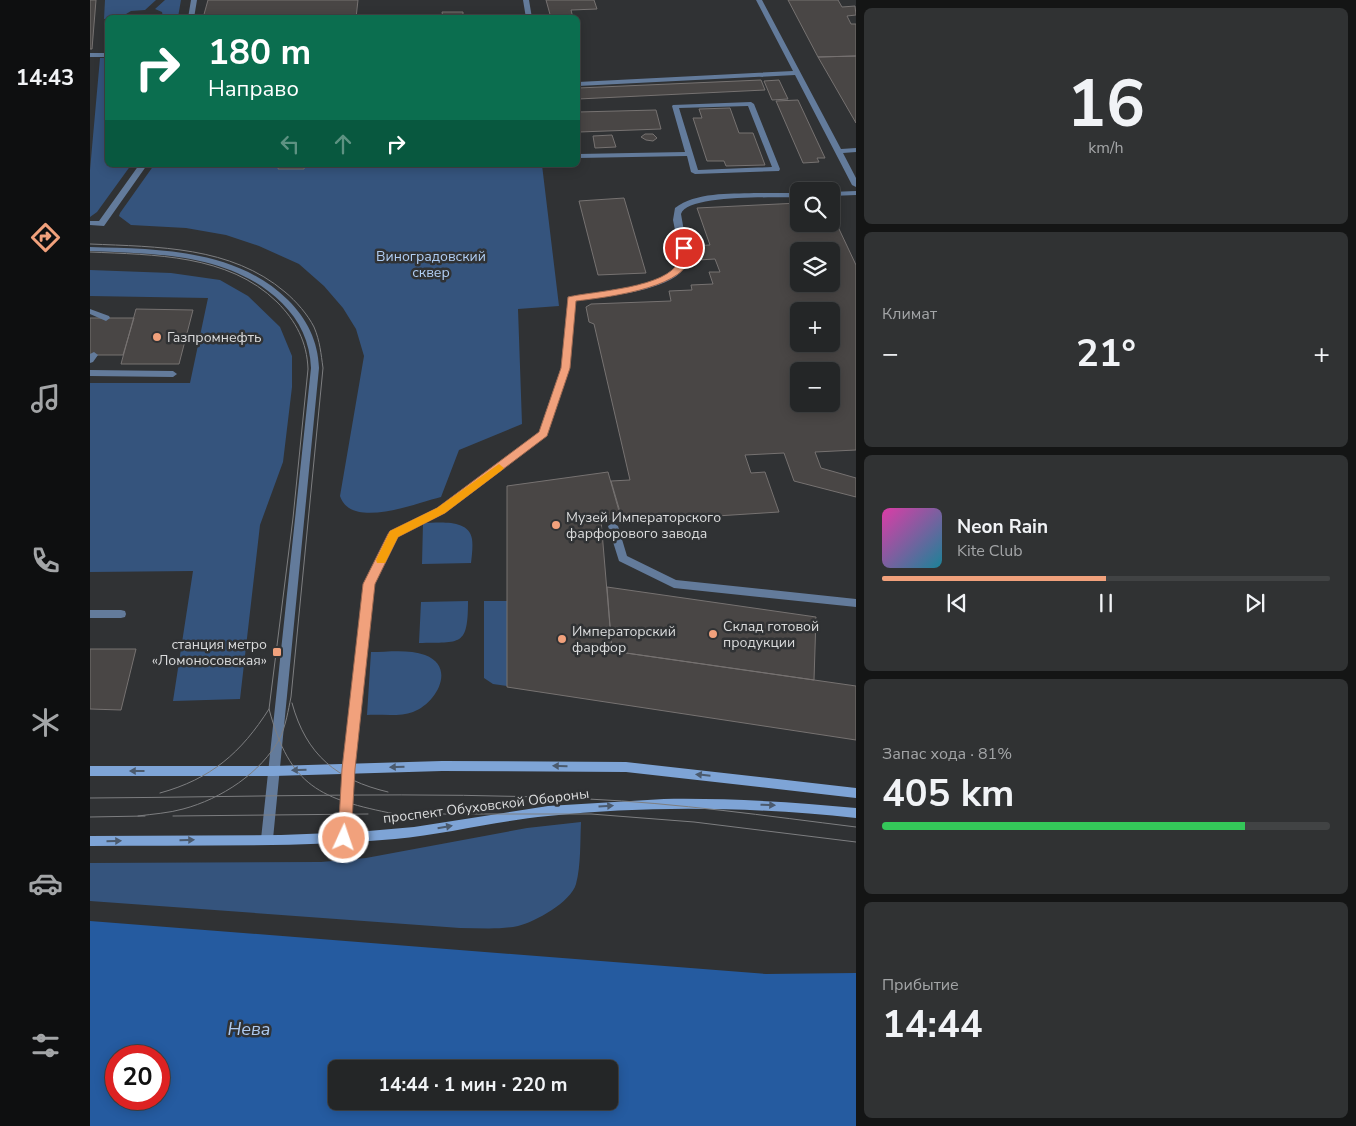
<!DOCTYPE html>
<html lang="ru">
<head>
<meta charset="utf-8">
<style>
	body { margin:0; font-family:"Nunito Sans",sans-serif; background:#303233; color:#f1f3f6; height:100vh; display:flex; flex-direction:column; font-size:19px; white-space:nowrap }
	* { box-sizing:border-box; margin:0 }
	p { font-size:16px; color:#a3a5a7 }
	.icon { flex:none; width:28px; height:28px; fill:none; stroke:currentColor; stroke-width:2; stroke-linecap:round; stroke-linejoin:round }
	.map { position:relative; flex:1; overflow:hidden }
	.panel { display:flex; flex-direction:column; gap:8px; padding:8px; background:#141515; width:500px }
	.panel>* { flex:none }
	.banner { position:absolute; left:15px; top:15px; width:475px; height:152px; border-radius:8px; box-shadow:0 2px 12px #0003,0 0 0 1px #414344; background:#0b6e4f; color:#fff; overflow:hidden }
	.fabs { position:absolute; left:700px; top:182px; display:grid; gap:10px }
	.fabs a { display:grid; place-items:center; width:50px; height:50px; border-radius:8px; background:#242627; box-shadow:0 2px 12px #0003,0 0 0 1px #414344; font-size:25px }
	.speed { position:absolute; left:15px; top:1045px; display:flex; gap:10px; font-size:25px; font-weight:700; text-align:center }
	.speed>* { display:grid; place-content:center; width:65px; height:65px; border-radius:50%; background:#242627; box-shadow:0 2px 12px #0003,0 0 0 1px #414344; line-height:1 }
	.speed .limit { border:8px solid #d22; background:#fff; color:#111 }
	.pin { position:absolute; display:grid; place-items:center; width:42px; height:42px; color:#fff; margin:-21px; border:2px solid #fff; border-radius:50%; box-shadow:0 1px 5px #0007 }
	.me { position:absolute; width:55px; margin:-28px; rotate:3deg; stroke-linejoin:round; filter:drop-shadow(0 0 4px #0008) }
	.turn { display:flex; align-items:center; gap:18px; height:105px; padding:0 20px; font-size:22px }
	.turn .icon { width:65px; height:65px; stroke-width:2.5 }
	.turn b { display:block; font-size:35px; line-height:42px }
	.lanes { display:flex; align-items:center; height:48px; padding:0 20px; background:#0003; justify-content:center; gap:25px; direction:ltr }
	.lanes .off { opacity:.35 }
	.big { font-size:38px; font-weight:700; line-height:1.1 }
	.panel .tile { flex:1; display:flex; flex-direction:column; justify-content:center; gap:8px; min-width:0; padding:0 18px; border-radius:8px; background:#303233 }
	.panel .dial { align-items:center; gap:0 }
	.dial b { font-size:65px; line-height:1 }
	.song { display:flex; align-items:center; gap:15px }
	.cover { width:60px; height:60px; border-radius:8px; background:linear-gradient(135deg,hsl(320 70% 55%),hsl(190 70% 35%)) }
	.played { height:5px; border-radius:2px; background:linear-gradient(90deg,#f1a17c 50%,#414344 50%) }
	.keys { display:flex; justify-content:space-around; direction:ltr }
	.heat { display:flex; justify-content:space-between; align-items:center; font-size:28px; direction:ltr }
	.charge { height:8px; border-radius:4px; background:linear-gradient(90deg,#34c759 81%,#414344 0) }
	.trip { position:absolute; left:238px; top:1060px; width:290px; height:50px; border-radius:8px; background:#242627; box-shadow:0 2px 12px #0003,0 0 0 1px #414344; font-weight:700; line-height:50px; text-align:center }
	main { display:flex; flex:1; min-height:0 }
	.tabs { display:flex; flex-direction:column; width:90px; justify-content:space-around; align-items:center; background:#0e0f10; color:#a3a5a7 }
	.tabs .icon { width:35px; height:35px }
	.tabs .selected { color:#f1a17c }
	.tabs b { font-size:22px; color:#f1f3f6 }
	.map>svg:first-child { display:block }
</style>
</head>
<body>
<main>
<nav class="tabs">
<b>14:43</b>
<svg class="icon selected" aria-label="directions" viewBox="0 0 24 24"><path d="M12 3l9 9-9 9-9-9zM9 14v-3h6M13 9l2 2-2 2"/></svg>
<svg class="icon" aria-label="music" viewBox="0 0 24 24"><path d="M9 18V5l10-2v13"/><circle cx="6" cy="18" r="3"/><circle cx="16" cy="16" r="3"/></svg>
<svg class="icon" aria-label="phone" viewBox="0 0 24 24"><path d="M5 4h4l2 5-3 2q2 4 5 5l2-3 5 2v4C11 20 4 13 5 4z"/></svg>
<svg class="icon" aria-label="climate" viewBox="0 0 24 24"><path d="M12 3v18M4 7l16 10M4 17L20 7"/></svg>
<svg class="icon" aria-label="car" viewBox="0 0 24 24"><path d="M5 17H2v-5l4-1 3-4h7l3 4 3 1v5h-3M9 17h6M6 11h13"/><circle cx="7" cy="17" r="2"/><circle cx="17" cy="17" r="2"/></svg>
<svg class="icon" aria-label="filters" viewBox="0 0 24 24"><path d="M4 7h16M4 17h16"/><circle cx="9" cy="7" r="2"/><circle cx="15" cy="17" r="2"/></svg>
</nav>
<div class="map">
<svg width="766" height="1126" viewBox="0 0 766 1126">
	<rect width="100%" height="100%" fill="#303234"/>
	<path fill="#35547d" d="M15,0H66L55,10L41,11L31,17L14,19Z
		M75,0H91L88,17H73L72,12L65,9Z
		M10,58H17L18,165H41L7,212L0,217V170Z
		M64,165H452L469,306L428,309L432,424L369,450L351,497C326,503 261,530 250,496L274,356L266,329L253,308L234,286L209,264L169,246L136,235L96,228L41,225L29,216L30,213Z
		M0,270L81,273L130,280L158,296L190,327L202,356V387L193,462L170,525L150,699L83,701L103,571L0,572V383H100L118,298L0,296Z
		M333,523C347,523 379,518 382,539C383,546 382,555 381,563L332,564Z
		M378,601C378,647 371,642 329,643L331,602Z
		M394,601H418L417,686L403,684L394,678Z
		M281,652C298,652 319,649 335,655C367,667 346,704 323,712C310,717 291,714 277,715Z
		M491,822C490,842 491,865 486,884C481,902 445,922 428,926C409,930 389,928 370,928L0,901V863L231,862L276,858L437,828Z"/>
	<path fill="#255ba0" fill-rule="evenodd" d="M0,921L676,974L766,973V1126H0ZM26,1056H69V1099H26ZM246,1069H519V1101H246Z"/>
	<path fill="#494645" stroke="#767271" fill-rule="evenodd" d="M0,0H6L2,49H0Z
		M118,0H268L266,18H113Z
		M456,0H504L507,9L481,10L483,18H461Z
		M698,0H748L752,7L765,6L766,15L757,16L761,24H766V56L728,57Z
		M352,12H373V18H353Z
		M766,56V123L728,57Z
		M671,80L675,90L488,99V88Z
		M689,80L698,99L682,100L674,81Z
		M708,100L735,158H727L729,162L713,163L686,101Z
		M640,108L649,133H663L675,165L636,166L634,161H617L603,118H612L609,109Z
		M566,110L571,129L489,132L488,112Z
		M555,134H563L567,138L563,141L556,140L551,137Z
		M522,135L526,147L505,148L503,136Z
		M189,165H215L214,169H188Z
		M534,198L556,273L508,275L489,201Z
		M709,203V224H741V212L766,265V450L725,452L731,468L766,478V497L704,481L694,453L655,455L661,473L675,472L689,512L533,522L521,481L540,480L504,324L499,322L496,307L501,304L581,301L579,291L602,290L601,285L623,284L619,272H630L625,259L608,260L603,246L620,245L607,208ZM709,251H741V284H709ZM709,311H741V344H709ZM709,371H741V404H709Z
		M46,309L103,310L89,364H31Z
		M0,318H44L33,355H0Z
		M518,472L531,518L511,520L522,651L766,686V740L417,687V486Z
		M517,587L726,617L724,680L522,651Z
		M0,649H46L31,710L0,709Z"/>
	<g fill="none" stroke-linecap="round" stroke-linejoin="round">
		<path fill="#637b9b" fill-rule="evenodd" d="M433,0H439L442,18H436Z
			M666,0H672L751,149L766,148V152L753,153L766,178V187L762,185L705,75L488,86V82L703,71Z
			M0,53H18V57H0Z
			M661,102L664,104L690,169L689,171L605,174L601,172L597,156L488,158V154L595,152L582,106L583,105ZM658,106L682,167L608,170L589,108Z
			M766,191V195L741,196V192Z
			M664,193H709V197C689,198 597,194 591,214L599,260C596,264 593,269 590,273C570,292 512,297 485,301L479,368L456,435L354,513L308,536L284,585L264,769L260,838L258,842L254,843L250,842L248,838L252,769L274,585L301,532L348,509L449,432L471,368L478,297C514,289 567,294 591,260L583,220L585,208C606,192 639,194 664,193Z
			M0,247C69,249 146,249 198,300C217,319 228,341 229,368L183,839L181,843L177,844L173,843L171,839L221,368C220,342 210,321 192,303C141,253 67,254 0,251Z
			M0,309L19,316L20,318L16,321L0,314Z
			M4,352L8,355L3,362L0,363V354Z
			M0,370L83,371L87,374L83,377L0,376Z
			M523,523L528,526L537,556L586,580L766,599V607L584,588L529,561L518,526Z
			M0,610H31L35,611L36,614L35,617L31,618H0Z"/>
		<path fill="#637b9b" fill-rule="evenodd" d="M101,0H107L104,18H98Z
			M49,165H57L14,226L0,225V221H9Z"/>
		<path fill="#7ea4d6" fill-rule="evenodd" d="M352,761L536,762L766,788V798L536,772L352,771L184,776H0V766H184Z
			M574,799C638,798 702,802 766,808V818C663,807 561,805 458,816C406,821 356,834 305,839C204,848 102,845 0,846V836L191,835L267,832L324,827L458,806Z"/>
		<path stroke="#7d7e80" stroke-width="1" d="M0,244C68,247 141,246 195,292C206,301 218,315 224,327C230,341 231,354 233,368L201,697C198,711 196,725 190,738C171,773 131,799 93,809C79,813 63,814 48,816
			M0,252C64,255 138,254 187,302C206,321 217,342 218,369L203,518L179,709C200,787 230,799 305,814
			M202,703C216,755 247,780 298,792
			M70,793C121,779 151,753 179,709
			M0,798C166,797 332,791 498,799C587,803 677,816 766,827
			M300,814H501L604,822L766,842
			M83,816L278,814
			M0,817L55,816"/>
	</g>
	<defs><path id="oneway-solid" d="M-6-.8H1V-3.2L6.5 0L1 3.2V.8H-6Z" transform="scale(1.25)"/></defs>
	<g fill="#4b5a6d">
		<use href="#oneway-solid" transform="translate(470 766) rotate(-179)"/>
		<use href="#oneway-solid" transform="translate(307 767) rotate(178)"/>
		<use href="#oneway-solid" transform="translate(209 770) rotate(179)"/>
		<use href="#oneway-solid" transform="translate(47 771) rotate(180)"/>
		<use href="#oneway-solid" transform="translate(613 775) rotate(-174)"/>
		<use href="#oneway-solid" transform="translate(678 805) rotate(2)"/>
		<use href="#oneway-solid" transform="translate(516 806) rotate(-4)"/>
		<use href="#oneway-solid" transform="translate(355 827) rotate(-10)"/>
		<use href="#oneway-solid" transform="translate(97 840) rotate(-1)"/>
		<use href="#oneway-solid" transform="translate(24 841) rotate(-1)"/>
	</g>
	<path fill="#f1a17c" stroke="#9d6951" d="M591,246H594L598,248C599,251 600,257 599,260C591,289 511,298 486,301L480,368L457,436L355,513L308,537L285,584L265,769L261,838L259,842L254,843L249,842L248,838L252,769L273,584L298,534L300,531L347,508L449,432L471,368L478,297C504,291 578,288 589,261C591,257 589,251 591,246Z"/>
	<path fill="#f59e0b" d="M409,464L414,468L412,470L355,513L308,537L295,563H287L286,560L300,531L347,508Z"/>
	<g fill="#f1a17c" stroke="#303234" stroke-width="2">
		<circle cx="67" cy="337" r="5"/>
		<circle cx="466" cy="525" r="5"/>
		<circle cx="623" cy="634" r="5"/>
		<circle cx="472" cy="639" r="5"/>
		<rect x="182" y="647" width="10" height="10" rx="2.5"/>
	</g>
	<g text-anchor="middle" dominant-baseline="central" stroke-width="5" stroke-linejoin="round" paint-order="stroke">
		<g font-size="14" fill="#b1cef4" stroke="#303234">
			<text x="341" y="256">Виноградовский<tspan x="341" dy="16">сквер</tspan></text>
		</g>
		<g font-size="14" fill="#dadbdc" stroke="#303234" text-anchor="start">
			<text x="77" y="337">Газпромнефть</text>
			<text x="476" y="517">Музей Императорского<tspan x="476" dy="16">фарфорового завода</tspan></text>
			<text x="633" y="626">Склад готовой<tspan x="633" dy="16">продукции</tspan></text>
			<text x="482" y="631">Императорский<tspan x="482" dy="16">фарфор</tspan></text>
			<text x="177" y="644" text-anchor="end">станция метро<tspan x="177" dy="16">«Ломоносовская»</tspan></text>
		</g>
		<g font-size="14" fill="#dadbdc" stroke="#303234">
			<text transform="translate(396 806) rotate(-7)">проспект Обуховской Обороны</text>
		</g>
		<g font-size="18" font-style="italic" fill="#aecaf0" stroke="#303234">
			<text x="159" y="1029">Нева</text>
		</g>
	</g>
</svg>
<div class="fabs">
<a><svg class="icon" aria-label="search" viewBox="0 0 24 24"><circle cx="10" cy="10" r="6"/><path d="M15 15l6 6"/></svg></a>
<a><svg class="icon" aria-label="layers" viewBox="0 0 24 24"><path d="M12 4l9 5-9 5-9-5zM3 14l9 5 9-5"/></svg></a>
<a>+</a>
<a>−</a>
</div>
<div class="speed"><div class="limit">20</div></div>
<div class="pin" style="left:594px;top:248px;background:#d93025"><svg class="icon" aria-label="arrive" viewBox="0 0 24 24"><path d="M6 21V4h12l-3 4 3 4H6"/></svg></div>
<svg class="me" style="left:254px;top:838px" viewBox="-20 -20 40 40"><circle r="17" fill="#f1a17c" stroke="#fff" stroke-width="3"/><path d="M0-11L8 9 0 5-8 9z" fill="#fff"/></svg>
<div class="trip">14:44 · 1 мин · 220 m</div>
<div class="banner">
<div class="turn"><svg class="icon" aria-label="right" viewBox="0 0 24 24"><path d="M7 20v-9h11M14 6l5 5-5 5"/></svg><div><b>180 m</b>Направо</div></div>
<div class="lanes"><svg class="icon off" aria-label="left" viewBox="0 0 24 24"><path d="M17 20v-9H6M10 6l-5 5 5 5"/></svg><svg class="icon off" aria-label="ahead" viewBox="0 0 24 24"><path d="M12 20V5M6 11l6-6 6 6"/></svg><svg class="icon" aria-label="right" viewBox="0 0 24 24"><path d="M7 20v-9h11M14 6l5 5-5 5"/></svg></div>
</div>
</div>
<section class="panel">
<div class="tile dial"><b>16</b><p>km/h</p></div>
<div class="tile"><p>Климат</p>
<div class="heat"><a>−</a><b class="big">21°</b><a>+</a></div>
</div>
<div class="tile">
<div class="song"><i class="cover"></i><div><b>Neon Rain</b><p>Kite Club</p></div></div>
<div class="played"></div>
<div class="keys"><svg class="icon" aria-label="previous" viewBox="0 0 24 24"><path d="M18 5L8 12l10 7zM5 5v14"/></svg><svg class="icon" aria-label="pause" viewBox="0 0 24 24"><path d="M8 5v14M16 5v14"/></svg><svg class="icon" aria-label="next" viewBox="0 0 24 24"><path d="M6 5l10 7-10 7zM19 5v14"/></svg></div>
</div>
<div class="tile"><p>Запас хода · 81%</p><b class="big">405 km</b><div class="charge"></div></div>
<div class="tile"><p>Прибытие</p><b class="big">14:44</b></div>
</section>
</main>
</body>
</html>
